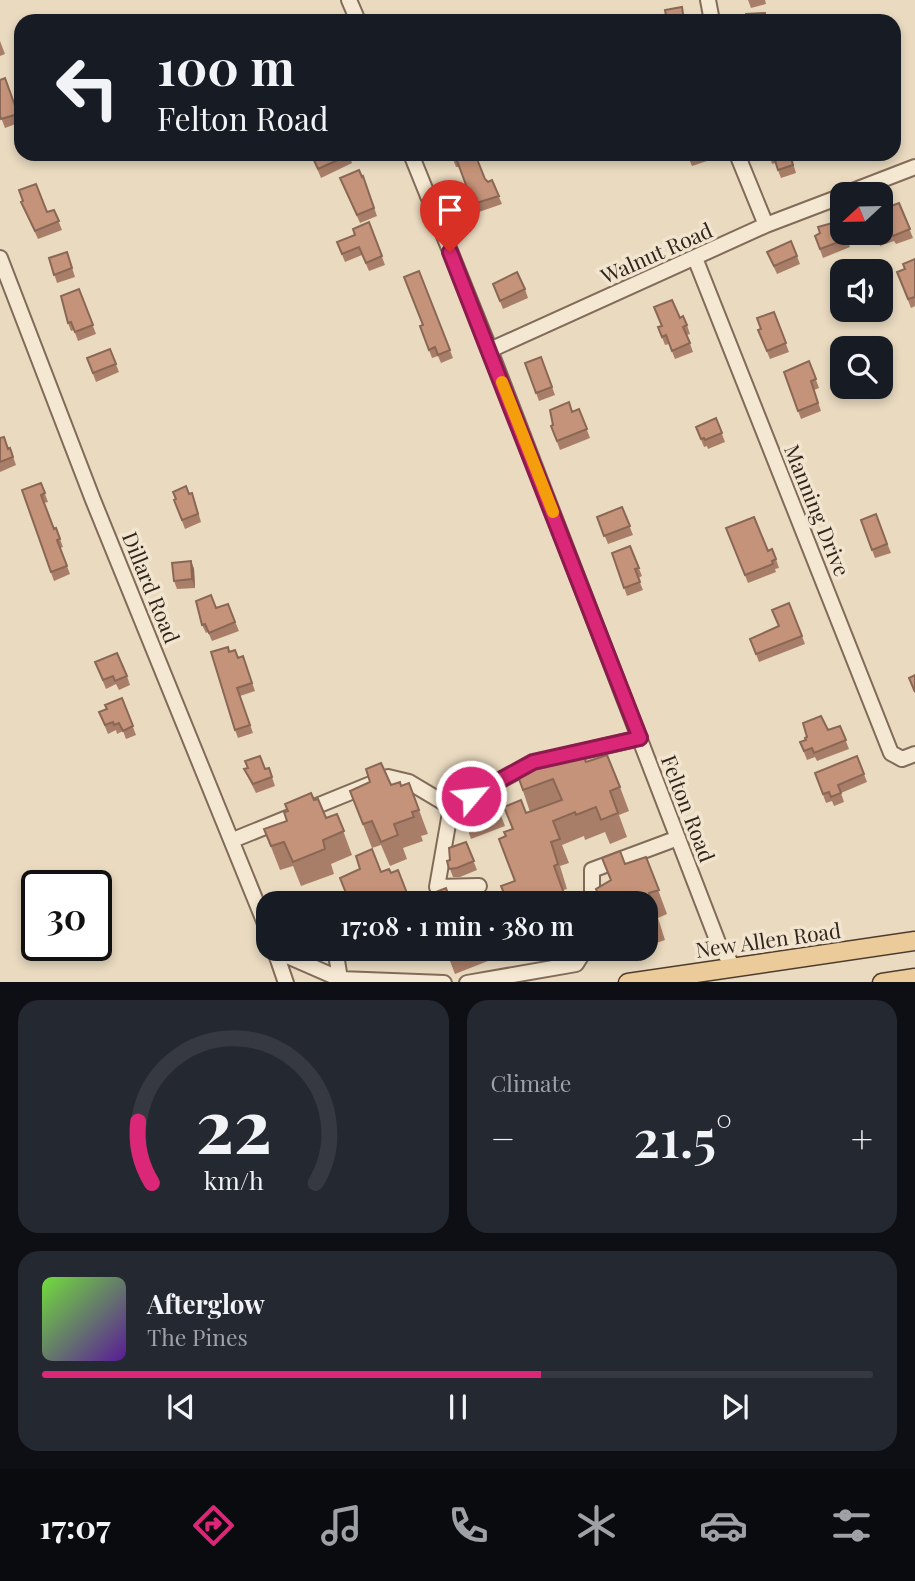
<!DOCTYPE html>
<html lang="en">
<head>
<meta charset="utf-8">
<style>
	body { margin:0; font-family:"Playfair Display",serif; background:#242831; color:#f1f3f6; height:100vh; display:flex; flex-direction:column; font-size:26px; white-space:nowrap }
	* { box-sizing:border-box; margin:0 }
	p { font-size:23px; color:#9ea1a6 }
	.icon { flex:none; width:38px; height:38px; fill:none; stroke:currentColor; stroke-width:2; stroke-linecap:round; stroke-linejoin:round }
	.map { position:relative; height:982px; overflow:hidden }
	.panel { display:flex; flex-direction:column; gap:18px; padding:18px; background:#0d0f14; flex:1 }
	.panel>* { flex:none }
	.guide { position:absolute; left:14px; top:14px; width:887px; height:147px; border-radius:21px; box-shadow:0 4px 10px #0003; background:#171b24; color:#f1f3f6; overflow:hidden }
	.needle { width:46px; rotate:248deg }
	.buttons { position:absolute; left:830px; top:182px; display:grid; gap:14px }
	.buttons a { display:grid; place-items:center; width:63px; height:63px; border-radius:14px; background:#171b24; box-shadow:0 4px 10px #0003; font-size:35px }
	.speed { position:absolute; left:21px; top:870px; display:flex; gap:14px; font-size:35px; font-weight:700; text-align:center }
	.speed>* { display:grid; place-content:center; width:91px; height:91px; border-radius:50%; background:#171b24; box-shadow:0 4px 10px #0003; line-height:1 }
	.speed .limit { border:4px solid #111; border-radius:10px; background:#fff; color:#111 }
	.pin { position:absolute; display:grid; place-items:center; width:60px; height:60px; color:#fff; margin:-72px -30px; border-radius:50% 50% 50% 0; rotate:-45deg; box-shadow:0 0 7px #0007 }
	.pin .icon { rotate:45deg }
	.me { position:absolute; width:77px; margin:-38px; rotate:62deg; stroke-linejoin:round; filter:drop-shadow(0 0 5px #0008) }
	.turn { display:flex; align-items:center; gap:24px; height:147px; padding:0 28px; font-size:32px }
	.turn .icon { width:91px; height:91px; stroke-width:2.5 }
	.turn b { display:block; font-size:49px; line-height:60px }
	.big { font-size:52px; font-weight:600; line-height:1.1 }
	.panel .widget { flex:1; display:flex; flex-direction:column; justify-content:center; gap:10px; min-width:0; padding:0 24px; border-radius:21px; background:#242831 }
	.panel .dial { align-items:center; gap:0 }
	.dial svg { height:182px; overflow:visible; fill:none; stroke:#363941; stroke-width:7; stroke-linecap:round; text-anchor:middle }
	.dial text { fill:#f1f3f6; stroke:none }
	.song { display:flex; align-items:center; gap:21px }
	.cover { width:84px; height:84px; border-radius:10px; background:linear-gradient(135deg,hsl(100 70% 55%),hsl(270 70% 35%)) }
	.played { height:7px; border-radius:4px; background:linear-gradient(90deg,#db2777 60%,#363941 60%) }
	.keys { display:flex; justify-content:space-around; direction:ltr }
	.heat { display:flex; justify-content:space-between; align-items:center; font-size:38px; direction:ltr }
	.panel .tiles { flex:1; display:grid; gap:18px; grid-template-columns:1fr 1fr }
	.widget:last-child { grid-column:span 2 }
	.trip { position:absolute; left:256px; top:891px; width:402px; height:70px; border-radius:21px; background:#171b24; box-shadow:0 4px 10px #0003; font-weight:600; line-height:70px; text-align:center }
	.tab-bar { display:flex; height:112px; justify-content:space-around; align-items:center; background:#090b0e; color:#9ea1a6 }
	.tab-bar .icon { width:49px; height:49px }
	.tab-bar .active { color:#db2777 }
	.tab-bar b { font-size:32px; color:#f1f3f6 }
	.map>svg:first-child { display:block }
</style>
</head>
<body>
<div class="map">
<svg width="915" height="983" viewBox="0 0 915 983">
	<rect width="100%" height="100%" fill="#e9dac0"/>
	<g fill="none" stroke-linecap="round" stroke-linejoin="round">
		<g stroke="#816b59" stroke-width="18">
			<path id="minor" d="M349,0L358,21
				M708,0L712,21
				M411,154L490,350L719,945L733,966
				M737,154L766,225
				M845,194L915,167
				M0,258L93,500L268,931
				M695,258L891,753L902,759L915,754
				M490,350L766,225L842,196
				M471,796L533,763L640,738
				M451,807L437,887L479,886
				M233,840L388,777L409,782L451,807
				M592,903V870L678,838
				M274,948L286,983
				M335,948L340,979
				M276,951L340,979L444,983
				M467,983L576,964L586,948"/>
		</g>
		<g stroke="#4f3b2e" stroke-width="21">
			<path id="major" d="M628,983L915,941
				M882,983L915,978"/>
		</g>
		<use href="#minor" stroke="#f5e8d2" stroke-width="14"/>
		<use href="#major" stroke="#ebcb9a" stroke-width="18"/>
	</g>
	<path fill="#a97e68" d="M748,0H765L766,4L751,8Z
		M0,41L5,54L0,56Z
		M5,78L21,122L5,128L0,115Z
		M349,154L352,163L321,178L312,156Z
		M451,154L485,179L488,182L492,180L502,204L476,213L459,167H456Z
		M687,154H705L707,161L692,166Z
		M769,154H790L796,173L781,178L775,163L772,164Z
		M363,176L377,216L360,223L340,178Z
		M21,202L47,212L54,210L62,230L38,239Z
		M899,203L913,238L896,244L894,241L880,246L875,233Z
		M369,222L385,265L369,271L362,255L345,262L337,242L355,235Z
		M845,233L850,247L823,258L815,236Z
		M67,252L75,277L57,283L49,258Z
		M767,252L797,256L800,264L777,274Z
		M915,259V306L911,308L897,272L905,269Z
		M419,271L453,358L441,363L438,356L432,358L420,326L423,325Z
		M493,284L525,289L528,298L503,309Z
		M79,289L96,334L78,341L74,330L71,331L68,323Z
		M774,312L789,352L770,359L758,330L761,329Z
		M680,318L687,325L690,334L687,335L693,352L675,359L669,344L665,345L658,327Z
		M110,349L119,372L96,382L87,358Z
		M541,357L555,395L539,401L525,363Z
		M809,361L819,388L814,390L821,411L801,419L784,372Z
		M579,409L590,438L560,450L551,426L572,412Z
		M716,418L725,442L708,449L707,446L704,447L696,427Z
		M0,438L8,449L10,448L16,465L0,472Z
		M41,483L48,502L44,503L54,529L56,528L63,547L60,548L70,574L54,581L22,490Z
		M189,494L195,501L201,522L185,529L174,500Z
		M622,507L633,535L608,544L597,517Z
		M876,514L891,553L875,558L861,520Z
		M726,528L768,551L776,559L779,568L775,569L776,572L748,583Z
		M630,546L642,576L638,578L643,590L627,596L612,553Z
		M191,561L194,569L195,588L177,589L174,581Z
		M789,603L805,644L759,662L750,639L778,626Z
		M228,604L239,631L212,641L208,632L206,633L202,625L216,608Z
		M229,652L238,658L243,656L255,691L240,696L253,733L238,738L235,730Z
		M95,662L127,676L130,685L119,690L116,684L106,689Z
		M122,698L136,735L126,739L123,731L117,734L116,730L108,734L99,712L107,709Z
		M840,726L849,749L817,761L815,757L807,760L800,742Z
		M578,754L586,762L620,787L629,811L619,815L627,837L610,844L605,832L585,840L584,836L562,845L569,863L560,866L567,889L563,890L568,903H502L504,893L514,881L506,837L512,829L504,807L526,813L530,812L518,776L547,762Z
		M857,756L867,782L841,793L844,802L834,806L832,801L826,803L815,773Z
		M269,768L275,786L256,793L244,769H265Z
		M409,783L428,834L421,836L423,841L403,848L407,859L390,866L381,845L372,848L350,791L391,785L401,786Z
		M490,787L505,826L471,839L457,800Z
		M314,800L326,818L337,814L352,855L331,864L334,874L301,886L293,866L280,870L264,829L287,821Z
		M466,842L477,870L460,877H453L447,861L450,860Z
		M646,857L667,914L658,918L665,940L648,946L646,939V903L611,881L625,864Z
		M378,948H391L380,953Z
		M445,948H484L488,961L455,974Z
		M507,948H569V949L536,961L532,953L511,960Z"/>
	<path fill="#8a6755" d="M191,561L194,569L195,588L192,579Z"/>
	<path fill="#c59379" stroke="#8a6755" stroke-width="2" d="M682,7L684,21H667L665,10Z
		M765,13L766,21H746V14Z
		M5,78L18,114L1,119L0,115V80Z
		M315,154H349V155L318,169L312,156Z
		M451,154H475L485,179L488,182L492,180L499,196L473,204L456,158L453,159Z
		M687,154H699L689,158Z
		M769,154H790L793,165L778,170L773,154L769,156Z
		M359,170L362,177L363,176L374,208L357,215L340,178Z
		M36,184L47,212L54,210L59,221L35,231L21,202L23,201L19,190Z
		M899,203L910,229L893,236L891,232L877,238L875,233H880V210Z
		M840,221L842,226V233H845L847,239L820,249L815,236L820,233L818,227Z
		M369,222L382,256L366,263L359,247L342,254L337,242L355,235L353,229Z
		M791,241L797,256L774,266L767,252Z
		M67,252L72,268L54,275L49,258Z
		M915,259V297L908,299L897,272L905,269L903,264Z
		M419,271L450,350L438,355L435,347L429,350L420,326L423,325L404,277Z
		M517,272L525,289L500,301L493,284Z
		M79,289L93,325L75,332L71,322L68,323L61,296Z
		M672,300L680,318L683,316L687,325L683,327L690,343L672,351L666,335L662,337L658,327L662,326L654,307Z
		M774,312L786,343L767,351L758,330L761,329L757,318Z
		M110,349L116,364L93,373L87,358Z
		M541,357L552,387L536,393L525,363Z
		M809,361L816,379L811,381L818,403L798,411L784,372Z
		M569,402L572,412L579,409L587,429L557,441L551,426L553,425L550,410Z
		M716,418L722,433L705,440L704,438L701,439L696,427Z
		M4,437L8,449L10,448L13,457L0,462V438Z
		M41,483L45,493L41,495L54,529L56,528L60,539L57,540L67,566L51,572L22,490Z
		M186,486L189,494L192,493L198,514L182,520L174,500L176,499L173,492Z
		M622,507L630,526L604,536L597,517Z
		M876,514L887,544L872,550L861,520Z
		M754,517L768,551L772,549L776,559L772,561L773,564L745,575L726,528Z
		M630,546L639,568L635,569L640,582L624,588L612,553Z
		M191,561L192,579L174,581L172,563Z
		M211,595L216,608L228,604L235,622L209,633L205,624L202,625L196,601Z
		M789,603L802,636L756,654L750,639L779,626L772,610Z
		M228,647L229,652L235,650L238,658L243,656L252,683L237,688L250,725L235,730L211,652Z
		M117,653L127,676L115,681L113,676L103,680L95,662Z
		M915,675V692L909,678Z
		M122,698L133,726L123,731L119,723L114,725L113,722L105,725L99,712L107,709L105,705Z
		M821,716L828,730L840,726L846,740L814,753L812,748L804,751L800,742L806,740L805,738L807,737L803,723Z
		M577,750L578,754L581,753L586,762L607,755L620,787L610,791L618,813L601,820L596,807L576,815L575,812L553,821L560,839L551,842L558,864L554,866L566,899L556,903H502L499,895L504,893L501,886L515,881L499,839L506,836L504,832L513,829L504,807L521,800L526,813L562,800L553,779L523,790L518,776L522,775L519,768L545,757L547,762Z
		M260,756L265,769L269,768L272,777L253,784L244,769L248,768L245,761Z
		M857,756L864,774L838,785L841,793L831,797L829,792L823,794L815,773Z
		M381,763L391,785L400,782L401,786L409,783L419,810L412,812L414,817L394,824L398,835L381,842L372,821L363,824L350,791L370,782L366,769Z
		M484,782L486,789L490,787L496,801L462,815L457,800L460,799L457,792Z
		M311,793L314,800L318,799L326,818L337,814L344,831L323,840L325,849L293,862L284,842L271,846L264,829L287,821L284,812L288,811L285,804Z
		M466,842L474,861L457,868L449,869L447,861L450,860L449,848Z
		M372,849L381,872L389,869L391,873L398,870L410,901L404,903H350L340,878L360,869L356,856Z
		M620,851L625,864L646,857L659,890L649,893L657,916L646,920V903H601L596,889L611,880L602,858Z
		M446,888L450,900L453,899L455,902L478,893L481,903H416L415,900Z"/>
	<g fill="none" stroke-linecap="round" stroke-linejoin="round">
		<g stroke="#8e194d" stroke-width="18">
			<path id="route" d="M450,252L640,738L533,762L471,796"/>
		</g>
		<use href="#route" stroke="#db2777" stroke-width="12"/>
		<path stroke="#f59e0b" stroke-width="12" d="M502,382L553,512"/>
	</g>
	<g text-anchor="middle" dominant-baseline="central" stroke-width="7" stroke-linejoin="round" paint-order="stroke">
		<g font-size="21" fill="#32251d" stroke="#f2e5cf">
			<text transform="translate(656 252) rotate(-24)">Walnut Road</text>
			<text transform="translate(818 510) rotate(68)">Manning Drive</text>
			<text transform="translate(152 587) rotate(68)">Dillard Road</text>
			<text transform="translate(689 808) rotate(69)">Felton Road</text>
			<text transform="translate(768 939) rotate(-8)">New Allen Road</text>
		</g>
	</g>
</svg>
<div class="buttons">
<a><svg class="needle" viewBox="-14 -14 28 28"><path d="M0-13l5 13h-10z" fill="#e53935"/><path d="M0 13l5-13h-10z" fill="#9ea1a6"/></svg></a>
<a><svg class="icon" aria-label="sound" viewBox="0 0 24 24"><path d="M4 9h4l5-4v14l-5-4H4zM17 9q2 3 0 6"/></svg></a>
<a><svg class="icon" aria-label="search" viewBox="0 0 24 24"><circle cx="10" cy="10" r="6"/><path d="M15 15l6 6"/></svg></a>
</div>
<div class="speed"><div class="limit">30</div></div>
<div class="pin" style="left:450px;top:252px;background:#d93025"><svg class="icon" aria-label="arrive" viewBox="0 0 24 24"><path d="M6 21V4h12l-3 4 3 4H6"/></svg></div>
<svg class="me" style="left:471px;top:796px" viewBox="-20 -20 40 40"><circle r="17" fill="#db2777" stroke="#fff" stroke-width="3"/><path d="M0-11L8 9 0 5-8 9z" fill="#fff"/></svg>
<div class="trip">17:08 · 1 min · 380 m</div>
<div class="guide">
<div class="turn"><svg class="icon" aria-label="left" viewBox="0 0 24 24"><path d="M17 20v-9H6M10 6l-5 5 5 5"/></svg><div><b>100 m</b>Felton Road</div></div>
</div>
</div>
<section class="panel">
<div class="tiles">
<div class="widget dial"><svg viewBox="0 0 100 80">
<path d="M14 69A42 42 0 1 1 86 69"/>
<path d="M14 69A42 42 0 0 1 8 42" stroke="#db2777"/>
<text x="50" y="56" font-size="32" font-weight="700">22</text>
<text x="50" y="72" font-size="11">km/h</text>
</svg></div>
<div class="widget"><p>Climate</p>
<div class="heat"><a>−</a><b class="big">21.5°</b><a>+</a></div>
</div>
<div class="widget">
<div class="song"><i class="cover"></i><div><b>Afterglow</b><p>The Pines</p></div></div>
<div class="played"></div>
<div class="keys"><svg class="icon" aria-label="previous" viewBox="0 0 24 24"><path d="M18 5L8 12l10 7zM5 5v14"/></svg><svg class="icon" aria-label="pause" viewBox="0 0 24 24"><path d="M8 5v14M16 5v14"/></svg><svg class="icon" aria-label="next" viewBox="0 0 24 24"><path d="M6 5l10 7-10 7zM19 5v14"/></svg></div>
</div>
</div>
</section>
<nav class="tab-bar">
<b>17:07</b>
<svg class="icon active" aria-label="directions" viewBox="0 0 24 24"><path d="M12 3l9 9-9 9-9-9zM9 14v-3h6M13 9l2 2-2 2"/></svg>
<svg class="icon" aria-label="music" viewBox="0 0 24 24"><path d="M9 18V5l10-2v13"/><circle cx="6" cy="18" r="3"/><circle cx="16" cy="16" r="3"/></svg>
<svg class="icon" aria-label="phone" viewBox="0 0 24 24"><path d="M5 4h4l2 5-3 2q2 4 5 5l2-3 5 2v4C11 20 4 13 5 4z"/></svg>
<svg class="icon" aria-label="climate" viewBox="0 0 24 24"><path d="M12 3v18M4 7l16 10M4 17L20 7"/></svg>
<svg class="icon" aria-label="car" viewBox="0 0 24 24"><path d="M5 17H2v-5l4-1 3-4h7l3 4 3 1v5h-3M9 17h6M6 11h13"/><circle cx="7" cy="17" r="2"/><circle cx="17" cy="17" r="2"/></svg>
<svg class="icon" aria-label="filters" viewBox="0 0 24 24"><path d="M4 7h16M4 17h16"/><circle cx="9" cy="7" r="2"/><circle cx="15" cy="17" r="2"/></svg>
</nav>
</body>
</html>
